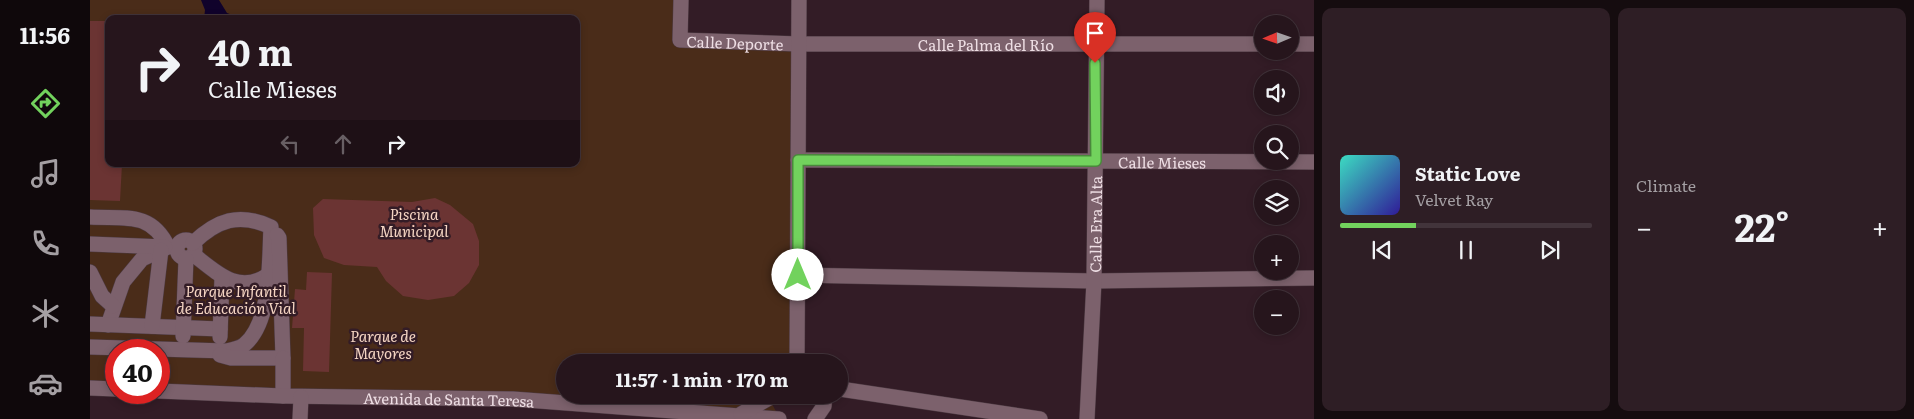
<!DOCTYPE html>
<html lang="en">
<head>
<meta charset="utf-8">
<style>
	body { margin:0; font-family:Literata,serif; background:#2e1e25; color:#f1f3f6; height:100vh; display:flex; flex-direction:column; font-size:19px; white-space:nowrap }
	* { box-sizing:border-box; margin:0 }
	p { font-size:16px; color:#a49fa3 }
	.icon { flex:none; width:28px; height:28px; fill:none; stroke:currentColor; stroke-width:2; stroke-linecap:round; stroke-linejoin:round }
	.map { position:relative; flex:1; overflow:hidden }
	.sheet { display:flex; flex-direction:column; gap:8px; padding:8px; background:#150c0f; width:600px }
	.sheet>* { flex:none }
	.banner { position:absolute; left:15px; top:15px; width:475px; height:152px; border-radius:10px; box-shadow:0 2px 8px #0003,0 0 0 1px #42343b; background:#26151c; color:#f1f3f6; overflow:hidden }
	.needle { width:32px; rotate:268deg }
	.fabs { position:absolute; left:1164px; top:15px; display:grid; gap:10px }
	.fabs a { display:grid; place-items:center; width:45px; height:45px; border-radius:50%; background:#26151c; box-shadow:0 2px 8px #0003,0 0 0 1px #42343b; font-size:25px }
	.speed { position:absolute; left:15px; top:339px; display:flex; gap:10px; font-size:25px; font-weight:700; text-align:center }
	.speed>* { display:grid; place-content:center; width:65px; height:65px; border-radius:50%; background:#26151c; box-shadow:0 2px 8px #0003,0 0 0 1px #42343b; line-height:1 }
	.speed .limit { border:8px solid #d22; background:#fff; color:#111 }
	.pin { position:absolute; display:grid; place-items:center; width:42px; height:42px; color:#fff; margin:-51px -21px; border-radius:50% 50% 50% 0; rotate:-45deg; box-shadow:0 0 5px #0007 }
	.pin .icon { rotate:45deg }
	.me { position:absolute; width:55px; margin:-28px; rotate:0deg; stroke-linejoin:round; filter:drop-shadow(0 0 4px #0008) }
	.turn { display:flex; align-items:center; gap:18px; height:105px; padding:0 20px; font-size:22px }
	.turn .icon { width:65px; height:65px; stroke-width:2.5 }
	.turn b { display:block; font-size:35px; line-height:42px }
	.lanes { display:flex; align-items:center; height:48px; padding:0 20px; background:#0003; justify-content:center; gap:25px; direction:ltr }
	.lanes .off { opacity:.35 }
	.big { font-size:38px; font-weight:700; line-height:1.1 }
	.sheet .widget { flex:1; display:flex; flex-direction:column; justify-content:center; gap:8px; min-width:0; padding:0 18px; border-radius:10px; background:#2e1e25 }
	.song { display:flex; align-items:center; gap:15px }
	.cover { width:60px; height:60px; border-radius:8px; background:linear-gradient(135deg,hsl(170 70% 55%),hsl(250 70% 35%)) }
	.played { height:5px; border-radius:2px; background:linear-gradient(90deg,#72d25d 30%,#42343b 30%) }
	.keys { display:flex; justify-content:space-around; direction:ltr }
	.heat { display:flex; justify-content:space-between; align-items:center; font-size:28px; direction:ltr }
	.sheet .tiles { flex:1; display:grid; gap:8px; grid-template-columns:repeat(2,1fr) }
	.trip { position:absolute; left:466px; top:354px; width:292px; height:50px; border-radius:25px; background:#26151c; box-shadow:0 2px 8px #0003,0 0 0 1px #42343b; font-weight:700; line-height:50px; text-align:center }
	main { display:flex; flex:1; min-height:0 }
	.tab-bar { display:flex; flex-direction:column; width:90px; justify-content:space-around; align-items:center; background:#0f080b; color:#a49fa3 }
	.tab-bar .icon { width:35px; height:35px }
	.tab-bar .current { color:#72d25d }
	.tab-bar b { font-size:22px; color:#f1f3f6 }
	.map>svg:first-child { display:block }
</style>
</head>
<body>
<main>
<nav class="tab-bar">
<b>11:56</b>
<svg class="icon current" aria-label="directions" viewBox="0 0 24 24"><path d="M12 3l9 9-9 9-9-9zM9 14v-3h6M13 9l2 2-2 2"/></svg>
<svg class="icon" aria-label="music" viewBox="0 0 24 24"><path d="M9 18V5l10-2v13"/><circle cx="6" cy="18" r="3"/><circle cx="16" cy="16" r="3"/></svg>
<svg class="icon" aria-label="phone" viewBox="0 0 24 24"><path d="M5 4h4l2 5-3 2q2 4 5 5l2-3 5 2v4C11 20 4 13 5 4z"/></svg>
<svg class="icon" aria-label="climate" viewBox="0 0 24 24"><path d="M12 3v18M4 7l16 10M4 17L20 7"/></svg>
<svg class="icon" aria-label="car" viewBox="0 0 24 24"><path d="M5 17H2v-5l4-1 3-4h7l3 4 3 1v5h-3M9 17h6M6 11h13"/><circle cx="7" cy="17" r="2"/><circle cx="17" cy="17" r="2"/></svg>
</nav>
<div class="map">
<svg width="1224" height="419" viewBox="0 0 1224 419">
	<rect width="100%" height="100%" fill="#331c26"/>
	<path fill="#4a2c19" fill-rule="evenodd" d="M0,0H591L590,39L709,44L707,362H475V395H682V404L688,415L69,389V350H26V388L0,387ZM19,19H486V164H19Z"/>
	<path fill="#10022b" d="M111,0H129L137,13L153,19H114L115,10Z"/>
	<path fill="#6b3433" d="M0,21H19V164H32L30,201L0,200Z
		M345,198L360,205L383,224L389,241V265L379,283L364,296L338,300L313,296L296,281L287,267L254,265L234,258L224,235L223,208L233,199L322,202Z
		M217,272L242,273L239,372L213,371L214,328H202L205,289L216,290Z"/>
	<g fill="none" stroke-linecap="round" stroke-linejoin="round">
		<g stroke="#4c3a42" stroke-width="16">
			<g id="minor">
				<path id="s1" d="M591,0L590,40L709,44H1172"/>
				<path d="M1200,44H1224"/>
				<path id="s2" d="M708,160L1224,162"/>
				<path d="M0,217C35,219 61,211 78,247L52,259L33,282L18,325"/>
				<circle cx="96" cy="249" r="9"/>
				<path d="M0,244L75,247"/>
				<path d="M104,255C127,273 149,295 178,275"/>
				<path d="M0,272L12,296L23,306"/>
				<path d="M707,275L1004,281L1224,278"/>
				<path d="M0,324L130,329"/>
				<path d="M62,326L71,250"/>
				<path d="M93,336L96,259"/>
				<path d="M130,337L132,277"/>
				<path d="M0,347L136,351C141,350 150,348 154,345C182,322 179,261 181,227C149,212 127,220 103,243"/>
				<path d="M130,355L141,358H193L189,238L187,235"/>
				<path d="M193,358V396"/>
				<path d="M707,362L709,0"/>
				<path d="M0,388L26,389"/>
				<path d="M750,389L950,419"/>
				<path id="s3" d="M69,391L193,396L423,399L689,419"/>
				<path d="M651,414L681,397"/>
				<path d="M210,419L211,397"/>
				<path d="M725,419L734,406L735,395"/>
				<path id="s4" d="M997,419L1004,281L1007,0"/>
			</g>
		</g>
		<use href="#minor" stroke="#7c616c" stroke-width="15"/>
	</g>
	<g fill="none" stroke-linecap="round" stroke-linejoin="round">
		<g stroke="#4a883c" stroke-width="12">
			<path id="route" d="M708,275V160L1006,161L1005,63"/>
		</g>
		<use href="#route" stroke="#72d25d" stroke-width="9"/>
	</g>
	<g text-anchor="middle" dominant-baseline="central" stroke-width="5" stroke-linejoin="round" paint-order="stroke">
		<g font-size="15" fill="#eedee4" stroke="#331c26">
			<text stroke="none"><textPath href="#s1" startOffset="95">Calle Deporte</textPath></text>
			<text stroke="none"><textPath href="#s1" startOffset="346">Calle Palma del Río</textPath></text>
			<text stroke="none"><textPath href="#s2" startOffset="364">Calle Mieses</textPath></text>
			<text stroke="none"><textPath href="#s4" startOffset="195">Calle Era Alta</textPath></text>
			<text stroke="none"><textPath href="#s3" startOffset="290">Avenida de Santa Teresa</textPath></text>
		</g>
		<g font-size="15" font-style="italic" fill="#f5d5c3" stroke="#331c26">
			<text x="324" y="213">Piscina<tspan x="324" dy="17">Municipal</tspan></text>
			<text x="146" y="290">Parque Infantil<tspan x="146" dy="17">de Educación Vial</tspan></text>
			<text x="293" y="335">Parque de<tspan x="293" dy="17">Mayores</tspan></text>
		</g>
	</g>
</svg>
<div class="fabs">
<a><svg class="needle" viewBox="-14 -14 28 28"><path d="M0-13l5 13h-10z" fill="#e53935"/><path d="M0 13l5-13h-10z" fill="#a49fa3"/></svg></a>
<a><svg class="icon" aria-label="sound" viewBox="0 0 24 24"><path d="M4 9h4l5-4v14l-5-4H4zM17 9q2 3 0 6"/></svg></a>
<a><svg class="icon" aria-label="search" viewBox="0 0 24 24"><circle cx="10" cy="10" r="6"/><path d="M15 15l6 6"/></svg></a>
<a><svg class="icon" aria-label="layers" viewBox="0 0 24 24"><path d="M12 4l9 5-9 5-9-5zM3 14l9 5 9-5"/></svg></a>
<a>+</a>
<a>−</a>
</div>
<div class="speed"><div class="limit">40</div></div>
<div class="pin" style="left:1005px;top:63px;background:#d93025"><svg class="icon" aria-label="arrive" viewBox="0 0 24 24"><path d="M6 21V4h12l-3 4 3 4H6"/></svg></div>
<svg class="me" style="left:708px;top:275px" viewBox="-20 -20 40 40"><circle r="19" fill="#fff"/><path d="M0-13L10 11 0 6-10 11z" fill="#72d25d"/></svg>
<div class="trip">11:57 · 1 min · 170 m</div>
<div class="banner">
<div class="turn"><svg class="icon" aria-label="right" viewBox="0 0 24 24"><path d="M7 20v-9h11M14 6l5 5-5 5"/></svg><div><b>40 m</b>Calle Mieses</div></div>
<div class="lanes"><svg class="icon off" aria-label="left" viewBox="0 0 24 24"><path d="M17 20v-9H6M10 6l-5 5 5 5"/></svg><svg class="icon off" aria-label="ahead" viewBox="0 0 24 24"><path d="M12 20V5M6 11l6-6 6 6"/></svg><svg class="icon" aria-label="right" viewBox="0 0 24 24"><path d="M7 20v-9h11M14 6l5 5-5 5"/></svg></div>
</div>
</div>
<section class="sheet">
<div class="tiles">
<div class="widget">
<div class="song"><i class="cover"></i><div><b>Static Love</b><p>Velvet Ray</p></div></div>
<div class="played"></div>
<div class="keys"><svg class="icon" aria-label="previous" viewBox="0 0 24 24"><path d="M18 5L8 12l10 7zM5 5v14"/></svg><svg class="icon" aria-label="pause" viewBox="0 0 24 24"><path d="M8 5v14M16 5v14"/></svg><svg class="icon" aria-label="next" viewBox="0 0 24 24"><path d="M6 5l10 7-10 7zM19 5v14"/></svg></div>
</div>
<div class="widget"><p>Climate</p>
<div class="heat"><a>−</a><b class="big">22°</b><a>+</a></div>
</div>
</div>
</section>
</main>
</body>
</html>
